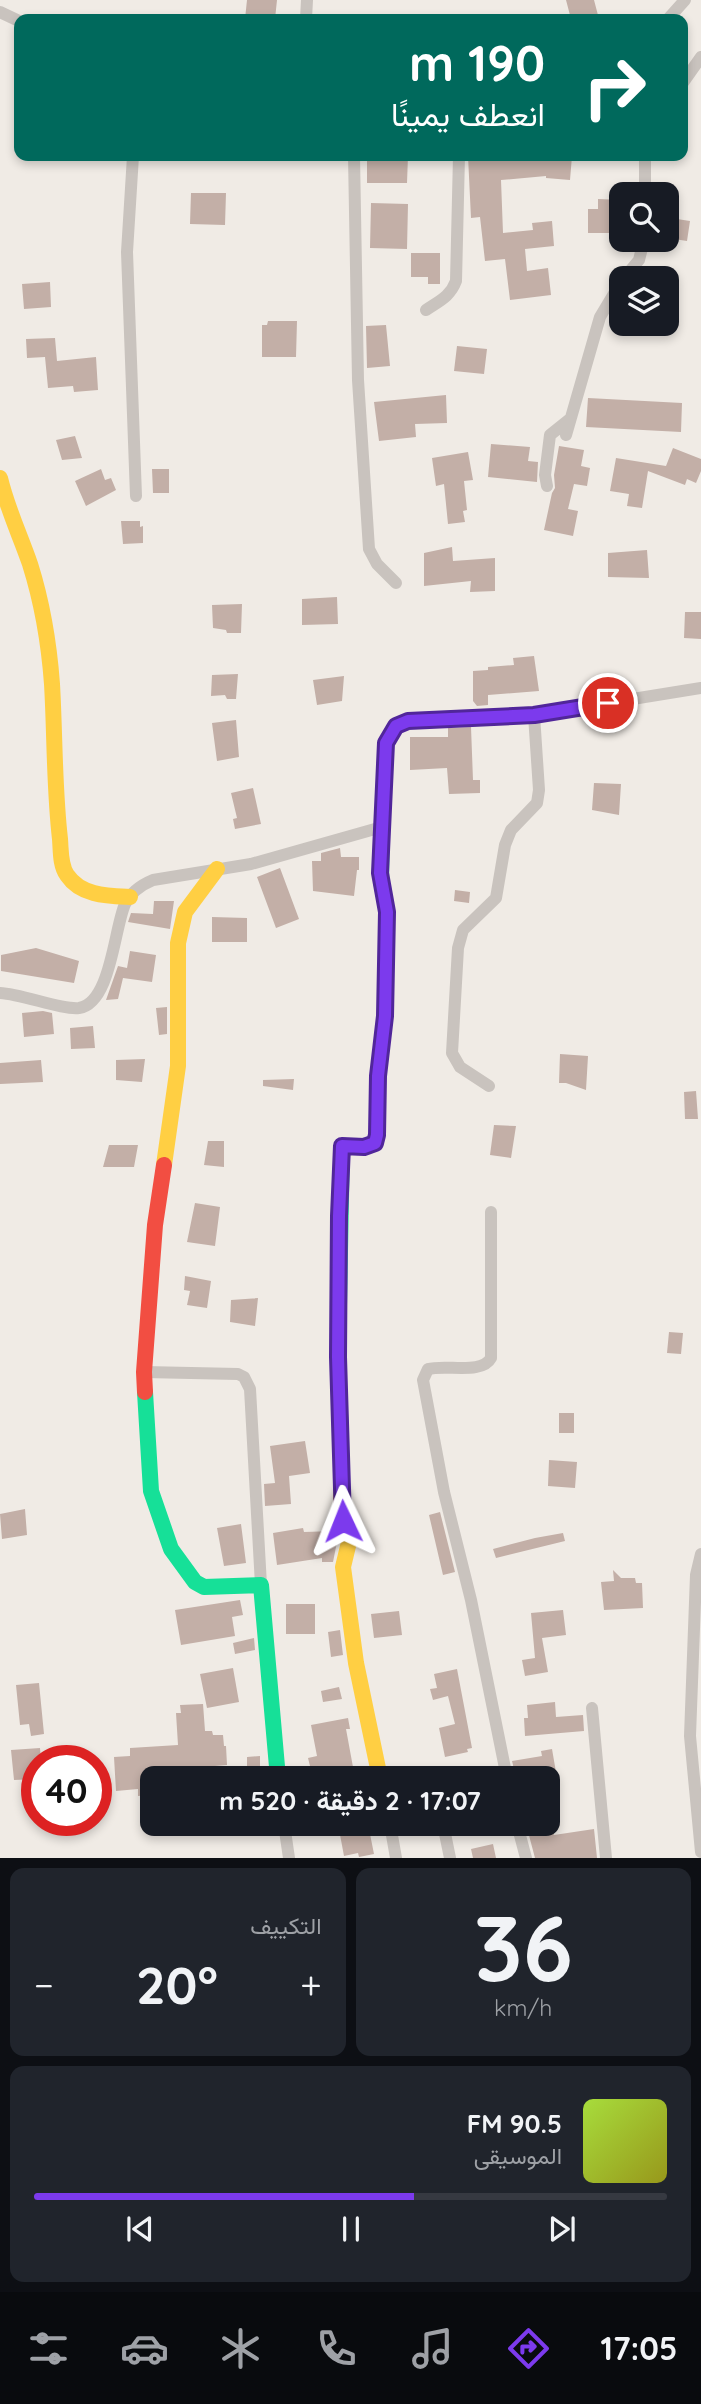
<!DOCTYPE html>
<html lang="ar">
<head>
<meta charset="utf-8">
<style>
	body { margin:0; font-family:Quicksand,Vazirmatn,sans-serif; background:#20242c; color:#f1f3f6; direction:rtl; height:100vh; display:flex; flex-direction:column; font-size:26px; white-space:nowrap }
	* { box-sizing:border-box; margin:0 }
	p { font-size:23px; color:#9ea1a6 }
	.icon { flex:none; width:38px; height:38px; fill:none; stroke:currentColor; stroke-width:2; stroke-linecap:round; stroke-linejoin:round }
	.map { position:relative; height:1858px; overflow:hidden; direction:ltr }
	.panel { display:flex; flex-direction:column; gap:10px; padding:10px; background:#0d0f14; flex:1 }
	.panel>* { flex:none }
	.top-card { position:absolute; left:14px; top:14px; width:674px; height:147px; border-radius:14px; box-shadow:0 4px 10px #0003; direction:rtl; background:#00695c; color:#fff; overflow:hidden }
	.fabs { position:absolute; left:609px; top:182px; display:grid; gap:14px }
	.fabs a { display:grid; place-items:center; width:70px; height:70px; border-radius:14px; background:#171b24; box-shadow:0 4px 10px #0003; font-size:35px }
	.speed { position:absolute; left:21px; top:1745px; display:flex; gap:14px; font-size:35px; font-weight:700; text-align:center }
	.speed>* { display:grid; place-content:center; width:91px; height:91px; border-radius:50%; background:#171b24; box-shadow:0 4px 10px #0003; line-height:1 }
	.speed .limit { border:10px solid #d22; background:#fff; color:#111 }
	.pin { position:absolute; display:grid; place-items:center; width:60px; height:60px; color:#fff; margin:-30px; border:4px solid #fff; border-radius:50%; box-shadow:0 2px 7px #0007 }
	.me { position:absolute; width:77px; margin:-38px; rotate:358deg; stroke-linejoin:round; filter:drop-shadow(0 0 5px #0008) }
	.turn { display:flex; align-items:center; gap:24px; height:147px; padding:0 28px; font-size:32px }
	.turn .icon { width:91px; height:91px; stroke-width:2.5 }
	.turn b { display:block; font-size:49px; line-height:60px }
	.big { font-size:52px; font-weight:700; line-height:1.1 }
	.panel .widget { flex:1; display:flex; flex-direction:column; justify-content:center; gap:10px; min-width:0; padding:0 24px; border-radius:14px; background:#20242c }
	.panel .dial { align-items:center; gap:0 }
	.dial b { font-size:91px; line-height:1 }
	.song { display:flex; align-items:center; gap:21px }
	.cover { width:84px; height:84px; border-radius:10px; background:linear-gradient(135deg,hsl(80 70% 55%),hsl(60 70% 35%)) }
	.played { height:7px; border-radius:4px; background:linear-gradient(90deg,#7c3aed 60%,#363941 60%) }
	.keys { display:flex; justify-content:space-around; direction:ltr }
	.heat { display:flex; justify-content:space-between; align-items:center; font-size:38px; direction:ltr }
	.panel .tiles { flex:1; display:grid; gap:10px; grid-template-columns:1fr 1fr }
	.widget:last-child { grid-column:span 2 }
	.trip { position:absolute; left:140px; top:1766px; width:420px; height:70px; border-radius:14px; background:#171b24; box-shadow:0 4px 10px #0003; font-weight:700; line-height:70px; text-align:center; direction:rtl }
	.menu { display:flex; height:112px; justify-content:space-around; align-items:center; background:#090b0e; color:#9ea1a6 }
	.menu .icon { width:49px; height:49px }
	.menu .current { color:#7c3aed }
	.menu b { font-size:32px; color:#f1f3f6 }
	.map>svg:first-child { display:block }
</style>
</head>
<body>
<div class="map">
<svg width="701" height="1858" viewBox="0 0 701 1858">
	<rect width="100%" height="100%" fill="#f0ebe5"/>
	<path fill="#c3afa7" d="M247,0H277L275,19H245Z
		M566,0H594L599,19H571Z
		M367,156H408L407,183H367Z
		M468,156H572L570,180L546,178V176L501,180L503,233L533,230L532,223L552,221L554,246L525,249L527,271L548,268L551,295L510,300L505,259L485,261L480,217L471,218Z
		M191,193H226L225,225L190,224Z
		M598,199L621,200V233H588V209H598Z
		M371,203L408,204L407,249L370,248Z
		M677,219L690,221L687,241L674,239Z
		M411,253H440V284H428V277H411Z
		M50,282L51,307L24,309L22,284Z
		M268,321H297L296,357H262V325H267Z
		M386,325L390,366L367,368L366,326Z
		M55,338L57,361L96,357L98,390L74,392L73,386L48,388L45,357L27,358L26,339Z
		M457,346L487,349L484,374L454,371Z
		M446,395L447,423L415,424L416,437L379,441L374,402Z
		M588,398L682,403L681,432L586,427Z
		M75,436L82,458L62,460L56,440Z
		M491,444L530,447L528,461L538,462L537,482L488,477Z
		M559,446L584,450L581,466L590,468L587,486L574,484L568,509L578,511L573,536L544,530L552,493L555,488L554,475Z
		M673,448L701,459V471L696,483L687,479L685,485L648,471L642,508L627,506L629,494L610,491L616,458L666,466Z
		M468,452L473,480L464,481L467,510L463,511L465,522L448,524L444,484L436,486L432,458Z
		M101,469L105,480L111,478L116,490L86,506L75,481Z
		M152,469H169V493H153Z
		M121,521H140V527L143,526V543L123,544Z
		M452,547L453,561L495,558V591L470,592L471,581L424,586V553Z
		M647,550L649,578L608,577V553Z
		M337,597L338,624L302,625V599Z
		M242,604L241,633H227L226,630L213,628L212,605Z
		M685,612H701V639L684,638Z
		M534,656L539,691L488,695V705L477,706L473,701V671L488,670V667L514,665L513,658Z
		M238,674L236,699H227L225,695L211,696L212,675Z
		M344,676L342,701L317,705L313,680Z
		M236,720L239,757L217,761L212,723Z
		M471,727L473,780H480V793L449,794L447,768L410,770V737H448V728Z
		M594,783L621,784L619,815L592,810Z
		M253,788L261,824L235,829L233,819L237,818L231,793Z
		M340,848L341,857H359V870H357L354,896L313,891L312,861H321V853Z
		M280,868L299,919L276,928L257,877Z
		M455,890L470,892L469,903L454,901Z
		M154,901H174L170,929L128,922L131,913L153,914Z
		M212,917L247,918V942H212Z
		M36,948L79,961L74,983L1,971V955Z
		M130,951L156,955L152,982L123,978L118,999L106,1000L118,966L127,968Z
		M167,1007V1034L159,1035L156,1008Z
		M43,1011L52,1013L54,1034L24,1037L22,1013Z
		M93,1026L95,1048L71,1049L70,1028Z
		M560,1054L588,1056L586,1090L566,1083H559Z
		M145,1059L142,1082L116,1080V1060Z
		M41,1060L43,1082L0,1084V1063Z
		M294,1079L293,1090L263,1086V1080Z
		M696,1091L698,1119H685L684,1092Z
		M494,1125L516,1126L511,1158L490,1155Z
		M208,1141H224V1167L204,1165Z
		M109,1145H138L134,1167H103Z
		M195,1203L220,1207L215,1246L187,1242Z
		M185,1276L211,1281L207,1308L187,1305L190,1291L184,1290Z
		M258,1298L255,1326L230,1322L231,1300Z
		M669,1332L683,1333L681,1354L667,1353Z
		M559,1413H574V1433H559Z
		M305,1441L310,1473L289,1476L291,1504L265,1506L264,1484L275,1483L270,1446Z
		M549,1460L577,1462L575,1488L548,1486Z
		M25,1509L27,1535L2,1539L0,1514Z
		M440,1512L455,1572L443,1575L429,1515Z
		M241,1524L246,1563L224,1566L217,1528Z
		M303,1528L304,1532L335,1531L337,1542L333,1562H322V1558L277,1565L273,1533Z
		M563,1533L565,1541L496,1558L493,1549L535,1538Z
		M613,1570L621,1578H635L636,1583H642L643,1608L604,1610L601,1582L614,1581Z
		M240,1600L243,1615L232,1617L235,1636L181,1645L175,1610Z
		M286,1604H315V1634H286Z
		M563,1610L566,1635L542,1638L548,1672L525,1676L522,1660L535,1658L531,1613Z
		M399,1611L402,1635L374,1638L371,1614Z
		M340,1630L343,1655L331,1657L328,1632Z
		M254,1638L255,1650L235,1654L233,1643Z
		M233,1668L239,1702L207,1708L200,1674Z
		M457,1669L472,1748L467,1749L468,1752L445,1757L439,1728L455,1724L448,1696L433,1700L430,1689L437,1688L434,1674Z
		M39,1683L44,1734L31,1736L29,1724L20,1725L16,1685Z
		M339,1687L342,1699L323,1702L321,1691Z
		M555,1702L556,1717L583,1715L584,1731L525,1736L524,1718H528L527,1705Z
		M203,1704L205,1731H212L213,1735H223L224,1746H226L227,1765L215,1766V1777L183,1778V1775L152,1778V1795L138,1796V1789L116,1791L114,1757L130,1756V1748L178,1745L176,1713H181L180,1705Z
		M348,1718L350,1729H346L355,1778H313L308,1758L317,1756L311,1725Z
		M40,1748L41,1760H37V1779L14,1780L11,1750Z
		M552,1749L557,1778H540L539,1773L531,1775L530,1770L515,1773L512,1761L542,1756L541,1751Z
		M260,1756V1767H247V1757Z
		M338,1824H364L366,1830L369,1829L374,1854L359,1857L358,1853L344,1856Z
		M526,1824H551L554,1835L594,1829L597,1858H535Z
		M493,1844L496,1858H473L471,1849Z"/>
	<g fill="none" stroke-linecap="round" stroke-linejoin="round">
		<path stroke="#c9c3be" stroke-width="12" d="M0,12L19,21
			M306,19L307,0
			M668,19L685,0
			M682,84L701,57
			M133,156L127,252L136,496
			M354,156L358,380L369,549L377,564L396,583
			M645,194V156
			M624,278L639,260L644,240
			M426,310C439,301 450,297 456,281L459,156
			M566,435L600,317L621,282
			M547,486L545,475L550,435L570,419
			M0,993C22,994 62,1010 79,1008C111,1003 114,929 125,904C131,892 141,885 153,880L251,864L382,827C384,814 385,801 385,788C385,761 378,734 408,721L534,715L701,688
			M489,1086L460,1067L452,1053L458,948L463,930L496,898L505,845L511,830L537,803L539,790L534,715
			M491,1212V1358C482,1375 446,1364 428,1369L423,1380L444,1492L471,1600L507,1778
			M144,1372L238,1374L244,1377L250,1389L261,1585
			M701,1554L696,1575L690,1736L701,1852
			M592,1708L606,1858
			M284,1824L289,1858
			M390,1824L396,1858
			M443,1824L450,1858
			M517,1824L526,1858"/>
		<path stroke="#16e098" stroke-width="16" d="M145,1392L151,1491L171,1549L195,1582L204,1587L261,1585L278,1778
			M341,1441L338,1357L342,1146L364,1147L375,1143L377,1135L378,1076L385,1016L387,912L381,881L382,827"/>
		<path stroke="#ffcf43" stroke-width="16" d="M0,478C7,508 20,535 30,564C42,602 49,643 52,684C55,736 54,787 60,839C61,851 60,865 67,875C81,896 108,896 130,897
			M164,1165L178,1066V943L185,912L217,869
			M341,1441V1508L349,1542L343,1567L356,1663L380,1778"/>
		<path stroke="#f24e42" stroke-width="16" d="M145,1392L144,1372L155,1225L164,1165"/>
	</g>
	<g fill="none" stroke-linecap="round" stroke-linejoin="round">
		<g stroke="#51269a" stroke-width="18">
			<path id="route" d="M343,1521L338,1357L339,1216L342,1146L364,1147L375,1143L377,1135L378,1076L385,1016L387,912L380,873L386,743L396,726L408,721L534,715L608,703"/>
		</g>
		<use href="#route" stroke="#7c3aed" stroke-width="12"/>
	</g>
</svg>
<div class="fabs">
<a><svg class="icon" aria-label="search" viewBox="0 0 24 24"><circle cx="10" cy="10" r="6"/><path d="M15 15l6 6"/></svg></a>
<a><svg class="icon" aria-label="layers" viewBox="0 0 24 24"><path d="M12 4l9 5-9 5-9-5zM3 14l9 5 9-5"/></svg></a>
</div>
<div class="speed"><div class="limit">40</div></div>
<div class="pin" style="left:608px;top:703px;background:#d93025"><svg class="icon" aria-label="arrive" viewBox="0 0 24 24"><path d="M6 21V4h12l-3 4 3 4H6"/></svg></div>
<svg class="me" style="left:343px;top:1521px" viewBox="-20 -20 40 40"><path d="M0-17L14 15 0 8-14 15z" fill="#7c3aed" stroke="#fff" stroke-width="4"/></svg>
<div class="trip">17:07 · 2 دقيقة · 520 m</div>
<div class="top-card">
<div class="turn"><svg class="icon" aria-label="right" viewBox="0 0 24 24"><path d="M7 20v-9h11M14 6l5 5-5 5"/></svg><div><b>190 m</b>انعطف يمينًا</div></div>
</div>
</div>
<section class="panel">
<div class="tiles">
<div class="widget dial"><b>36</b><p>km/h</p></div>
<div class="widget"><p>التكييف</p>
<div class="heat"><a>−</a><b class="big">20°</b><a>+</a></div>
</div>
<div class="widget">
<div class="song"><i class="cover"></i><div><b>90.5 FM</b><p>الموسيقى</p></div></div>
<div class="played"></div>
<div class="keys"><svg class="icon" aria-label="previous" viewBox="0 0 24 24"><path d="M18 5L8 12l10 7zM5 5v14"/></svg><svg class="icon" aria-label="pause" viewBox="0 0 24 24"><path d="M8 5v14M16 5v14"/></svg><svg class="icon" aria-label="next" viewBox="0 0 24 24"><path d="M6 5l10 7-10 7zM19 5v14"/></svg></div>
</div>
</div>
</section>
<nav class="menu">
<b>17:05</b>
<svg class="icon current" aria-label="directions" viewBox="0 0 24 24"><path d="M12 3l9 9-9 9-9-9zM9 14v-3h6M13 9l2 2-2 2"/></svg>
<svg class="icon" aria-label="music" viewBox="0 0 24 24"><path d="M9 18V5l10-2v13"/><circle cx="6" cy="18" r="3"/><circle cx="16" cy="16" r="3"/></svg>
<svg class="icon" aria-label="phone" viewBox="0 0 24 24"><path d="M5 4h4l2 5-3 2q2 4 5 5l2-3 5 2v4C11 20 4 13 5 4z"/></svg>
<svg class="icon" aria-label="climate" viewBox="0 0 24 24"><path d="M12 3v18M4 7l16 10M4 17L20 7"/></svg>
<svg class="icon" aria-label="car" viewBox="0 0 24 24"><path d="M5 17H2v-5l4-1 3-4h7l3 4 3 1v5h-3M9 17h6M6 11h13"/><circle cx="7" cy="17" r="2"/><circle cx="17" cy="17" r="2"/></svg>
<svg class="icon" aria-label="filters" viewBox="0 0 24 24"><path d="M4 7h16M4 17h16"/><circle cx="9" cy="7" r="2"/><circle cx="15" cy="17" r="2"/></svg>
</nav>
</body>
</html>
